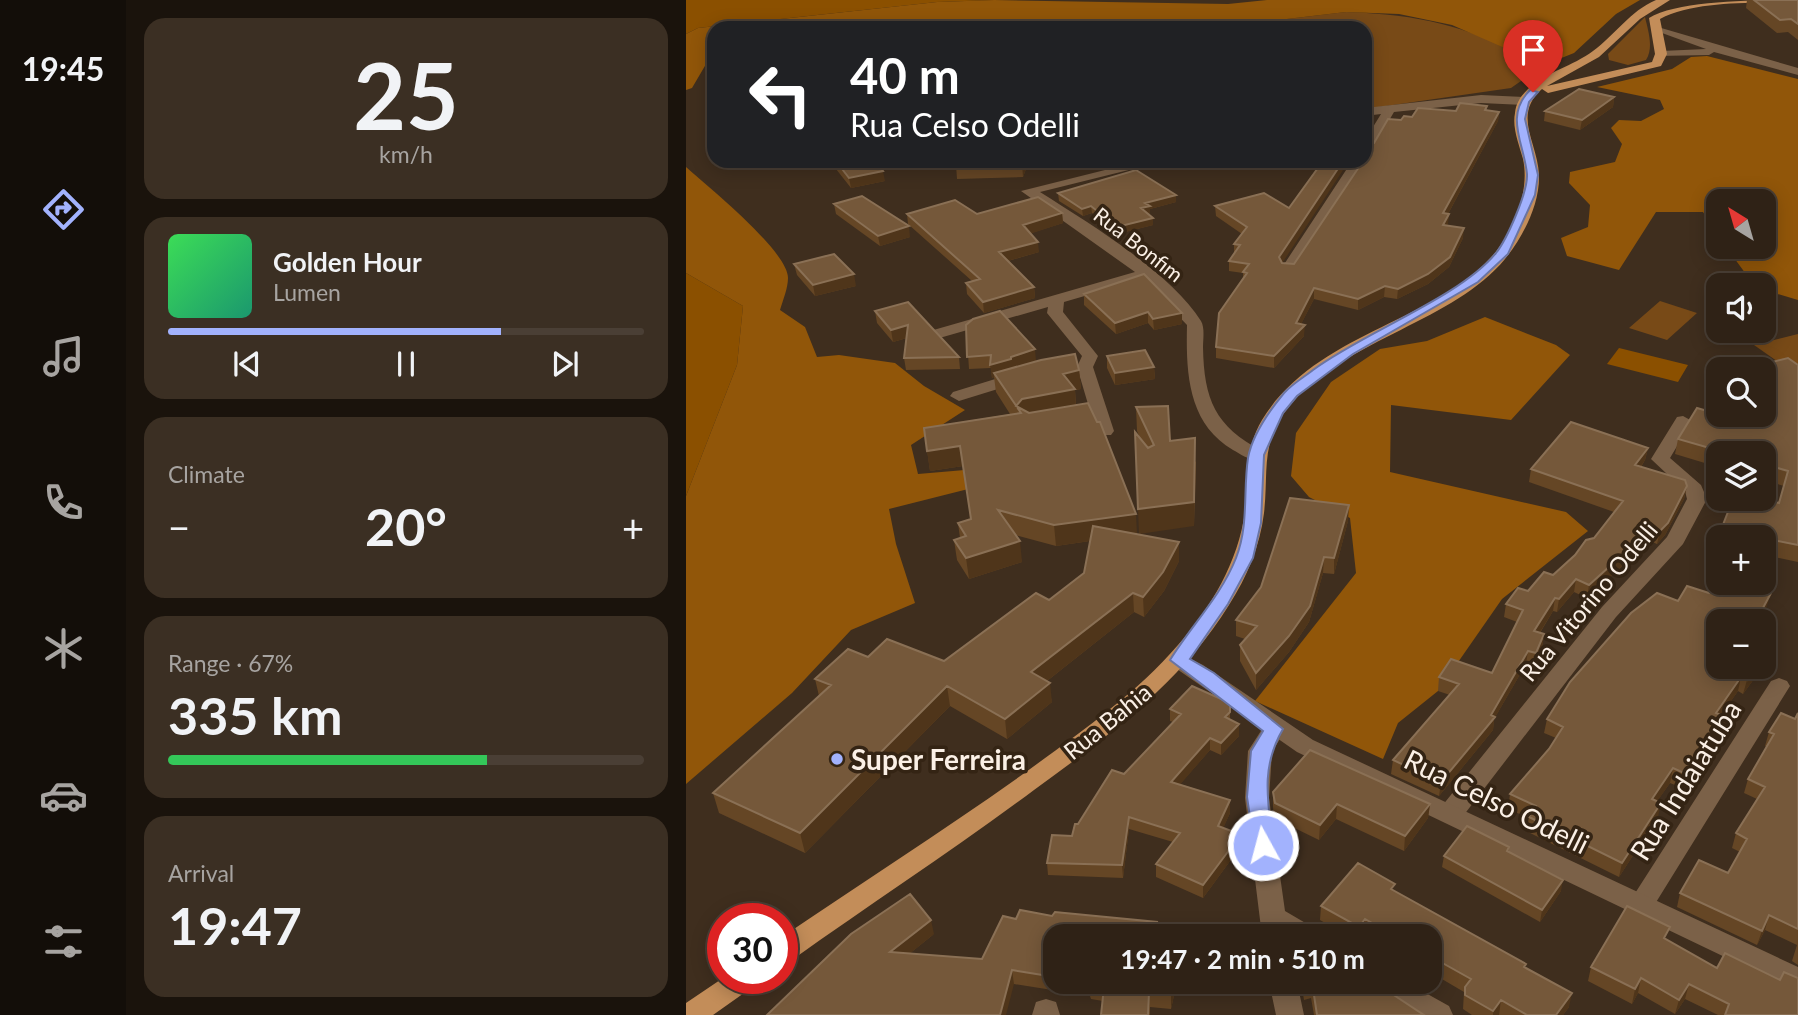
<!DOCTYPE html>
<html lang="en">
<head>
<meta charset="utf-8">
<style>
	body { margin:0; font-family:Lato,sans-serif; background:#3b2f23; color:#f1f3f6; height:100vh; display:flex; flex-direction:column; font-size:26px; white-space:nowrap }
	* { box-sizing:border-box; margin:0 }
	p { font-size:23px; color:#a7a4a1 }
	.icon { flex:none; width:38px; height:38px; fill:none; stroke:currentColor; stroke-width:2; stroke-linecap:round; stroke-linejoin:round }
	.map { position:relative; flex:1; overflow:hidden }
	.details { display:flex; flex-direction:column; gap:18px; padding:18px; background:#1a130c; width:560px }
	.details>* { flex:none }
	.hud { position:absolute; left:21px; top:21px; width:665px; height:147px; border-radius:21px; box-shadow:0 4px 18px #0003,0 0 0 2px #4a3f35; background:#202124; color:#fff; overflow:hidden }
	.needle { width:46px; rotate:323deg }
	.fabs { position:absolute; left:1020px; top:189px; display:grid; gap:14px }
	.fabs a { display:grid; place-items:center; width:70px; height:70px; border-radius:14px; background:#2f2216; box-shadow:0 4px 18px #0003,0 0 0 2px #4a3f35; font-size:35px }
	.speed { position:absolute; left:21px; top:903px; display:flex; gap:14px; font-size:35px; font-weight:700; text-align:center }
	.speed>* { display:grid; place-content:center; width:91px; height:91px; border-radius:50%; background:#2f2216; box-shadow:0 4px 18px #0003,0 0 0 2px #4a3f35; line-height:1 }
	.speed .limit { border:10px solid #d22; background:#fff; color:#111 }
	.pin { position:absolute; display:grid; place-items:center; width:60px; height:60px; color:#fff; margin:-72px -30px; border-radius:50% 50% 50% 0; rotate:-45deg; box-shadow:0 0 7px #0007 }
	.pin .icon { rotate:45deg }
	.me { position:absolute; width:77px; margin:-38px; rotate:353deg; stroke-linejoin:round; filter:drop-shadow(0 0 5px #0008) }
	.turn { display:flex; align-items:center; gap:24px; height:147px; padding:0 28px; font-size:32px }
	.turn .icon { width:91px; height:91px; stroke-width:2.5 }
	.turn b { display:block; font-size:49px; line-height:60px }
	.big { font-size:52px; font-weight:700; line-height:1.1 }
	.details .tile { flex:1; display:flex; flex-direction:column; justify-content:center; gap:10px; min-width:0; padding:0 24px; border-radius:21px; background:#3b2f23 }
	.details .dial { align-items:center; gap:0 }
	.dial b { font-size:91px; line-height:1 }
	.song { display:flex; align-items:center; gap:21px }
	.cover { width:84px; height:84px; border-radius:10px; background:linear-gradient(135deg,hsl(130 70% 55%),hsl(160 70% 35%)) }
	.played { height:7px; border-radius:4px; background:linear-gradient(90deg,#a2b2fd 70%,#4a3f35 70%) }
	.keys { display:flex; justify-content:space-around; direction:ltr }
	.heat { display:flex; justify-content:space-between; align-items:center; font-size:38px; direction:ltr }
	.charge { height:10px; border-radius:5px; background:linear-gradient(90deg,#34c759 67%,#4a3f35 0) }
	.trip { position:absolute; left:357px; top:924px; width:399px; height:70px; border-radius:21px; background:#2f2216; box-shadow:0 4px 18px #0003,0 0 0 2px #4a3f35; font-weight:700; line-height:70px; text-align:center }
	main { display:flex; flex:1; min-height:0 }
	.dock { display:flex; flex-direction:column; width:126px; justify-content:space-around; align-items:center; background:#130e09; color:#a7a4a1 }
	.dock .icon { width:49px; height:49px }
	.dock .active { color:#a2b2fd }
	.dock b { font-size:32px; color:#f1f3f6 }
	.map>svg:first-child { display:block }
</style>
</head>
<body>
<main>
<nav class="dock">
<b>19:45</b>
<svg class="icon active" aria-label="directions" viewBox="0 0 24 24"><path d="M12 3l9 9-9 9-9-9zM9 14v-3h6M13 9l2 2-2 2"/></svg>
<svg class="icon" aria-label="music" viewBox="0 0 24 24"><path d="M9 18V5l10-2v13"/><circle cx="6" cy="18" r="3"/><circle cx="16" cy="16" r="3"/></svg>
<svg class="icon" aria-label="phone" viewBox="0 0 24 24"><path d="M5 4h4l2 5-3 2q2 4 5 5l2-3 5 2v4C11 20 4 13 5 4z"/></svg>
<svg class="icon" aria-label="climate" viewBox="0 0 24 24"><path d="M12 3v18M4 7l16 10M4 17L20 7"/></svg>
<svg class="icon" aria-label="car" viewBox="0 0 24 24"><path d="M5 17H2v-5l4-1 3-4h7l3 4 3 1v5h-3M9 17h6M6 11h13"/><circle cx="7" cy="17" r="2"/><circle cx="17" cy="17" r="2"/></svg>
<svg class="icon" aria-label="filters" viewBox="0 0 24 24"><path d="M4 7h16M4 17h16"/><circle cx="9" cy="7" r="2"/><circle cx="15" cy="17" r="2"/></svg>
</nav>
<section class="details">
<div class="tile dial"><b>25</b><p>km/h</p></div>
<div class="tile">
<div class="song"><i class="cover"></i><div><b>Golden Hour</b><p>Lumen</p></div></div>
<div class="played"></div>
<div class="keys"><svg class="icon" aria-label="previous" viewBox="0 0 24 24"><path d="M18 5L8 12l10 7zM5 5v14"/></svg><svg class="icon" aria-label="pause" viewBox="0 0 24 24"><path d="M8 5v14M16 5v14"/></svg><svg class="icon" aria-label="next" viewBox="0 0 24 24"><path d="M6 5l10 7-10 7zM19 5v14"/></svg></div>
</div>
<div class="tile"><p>Climate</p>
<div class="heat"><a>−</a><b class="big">20°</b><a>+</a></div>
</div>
<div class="tile"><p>Range · 67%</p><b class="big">335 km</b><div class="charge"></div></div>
<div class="tile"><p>Arrival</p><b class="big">19:47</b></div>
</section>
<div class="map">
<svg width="1112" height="1015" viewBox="0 0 1112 1015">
	<rect width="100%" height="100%" fill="#3f2e1e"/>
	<path fill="#784a17" d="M660,12C743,15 784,28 858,65L825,88L679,109V28H523Z
		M959,17C962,30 968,48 960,60L942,65L923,60L922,54Z
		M974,301L1011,313L981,340L943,328Z
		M1112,334V376L1068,345Z"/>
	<path fill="#915609" d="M308,0L542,4L581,0H954L930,14L888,53L858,65L766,25L713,14L660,12L523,28H28V58L23,59L6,88L0,90V34L12,28L251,2Z
		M1021,56L1112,79V300L1078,290V285H1068L1040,247H1078V201H1032V235L1017,212H970L933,270L881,256L875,238L902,227L904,205L883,183L884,172L929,162L936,144L925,128L933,120L955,121L978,109L974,100L911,87L986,69L1005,57Z
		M0,167C21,186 102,251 102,278C102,288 97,300 94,310L119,327L131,357L153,355L209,363L238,386L279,410L225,445L232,474L302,468L306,483L203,509L210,544L229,603L165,630L106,693L0,784V496L51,365L57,306L0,273Z
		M799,317L870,345L884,355L825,420L705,405L704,472L880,512L902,531L816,599L752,691L712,723L697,759L569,701L670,573L664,518L623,497L605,476L610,433L645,382L694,349L741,341Z"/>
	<path fill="#8b5000" d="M0,0H308L251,2L12,28L0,34Z
		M0,273L57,306L51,365L0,496Z
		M933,348L1002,365L992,382L921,364Z"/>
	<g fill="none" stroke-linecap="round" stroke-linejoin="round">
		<path fill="#7b6148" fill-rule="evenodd" d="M795,95L838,97L844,101L838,105L795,103L708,112L685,151L679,155V140L695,114L679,116V108Z
			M679,160L680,161L608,272H598L595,269L666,161Z
			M455,161H479L354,192C403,223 485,273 515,321C519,328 517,339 517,347C518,400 529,426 576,451L579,455L576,459C565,462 556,455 547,450C501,423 500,371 501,325L457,279L378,302L377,312L412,356L407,367L428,431L425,435H413L410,431L391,367L396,356L361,313L362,307L250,339L242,334L244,331L449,272L335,191Z
			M332,372L340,377L338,381L273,401L264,396L267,392Z
			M997,416L1006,421L984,458L1015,485L1021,499L997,544L930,617L774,820L765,822L756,820L753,813L756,806L916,607L981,537L1001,499L999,491L965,459L991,417Z
			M1093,678L1101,681L1104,686L964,912L955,916L946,912L942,905L946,898L1085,681Z
			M588,721L596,723L600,729L586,752L583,798L599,911L628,928L632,936H576L559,798L562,751L580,723Z
			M583,982H611L618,1015H590Z
			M682,982H720L763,1006L767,1015H728L686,990Z
			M360,999L370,1002L374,1015H346L350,1002Z"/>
		<path fill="#7b6148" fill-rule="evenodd" d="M965,25L1112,68V75L1028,52L1023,55L971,56V52L975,51L1020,49L965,29Z
			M493,653L517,665L627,740L1112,967V992L611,752L485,665L482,660L485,655Z"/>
		<path fill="#c38d59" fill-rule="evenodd" d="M970,0H984L954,19L913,57L861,86L966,62L969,54L963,18C992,0 1073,0 1112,0V3C1070,3 1011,0 974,19L981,54L975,66L862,93L856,89C826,115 852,143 853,175C854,204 837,237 819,259C768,321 663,338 606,403C573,440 583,470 578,513C574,546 561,577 543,605C494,684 422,736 348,790C269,849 186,903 106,960L96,963V937C177,882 260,829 340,772C393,733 449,695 492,645C525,608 552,562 559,512C563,479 558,450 576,420C630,332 747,324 808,254C828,230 844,191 837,159C833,144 826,128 829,113C830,103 835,96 842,89C860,72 887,66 907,51C929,35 944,11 970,0Z
			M37,978H72L68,986L27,1015H0V1003Z"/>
	</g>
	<path fill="#654625" d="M1061,0H1112V40L1102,32L1091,33L1060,8Z
		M928,97L927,107L894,130L858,121L859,111Z
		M800,110L813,112L812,121L762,214H763L761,226L777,238L763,267L742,284L711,299L698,297L672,310L628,299L615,324L618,336L588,368L530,358V347L557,279V273L543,271V261L548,253V244L556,234L530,216L529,206L578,193L596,263L608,264L679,161L680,148L688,143L715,120L726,117L770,111Z
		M149,161H150L199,181L165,188L150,169Z
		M272,161H343L337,177L271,179L270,165Z
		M372,193L490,202L464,209V213L462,214L467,218V225L431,234L406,213L397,216L373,201Z
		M148,204L224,237L194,246L150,214Z
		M376,213L377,223L345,233L353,252L322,261L348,287L349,298L298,313L281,294L280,283L286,281L222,224L221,214Z
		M108,264L170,286L129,296L111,275Z
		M458,274L496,324L468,330L462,323L430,334L398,305V294Z
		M189,311L273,357L274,369L220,370L218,358L221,338L207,342L191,323Z
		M280,325L350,361L393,370L395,389L389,390L390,405L451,534L493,561L478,591L458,617L448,612L361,681L366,702L321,739L264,706L119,853L33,813L27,793L133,696L129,679L182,657L258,661L363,600L398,573L404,541L370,546L329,535L336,562L283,579L271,560L268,540L274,538L272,523L285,519L277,466L244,471L238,428L324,414L310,392L308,377L306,378L305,368L283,369Z
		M421,356L468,367L469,379L429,385L421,368Z
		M1112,365V562L1083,556L1079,565H1078V537H1033L1047,499L1093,503L1098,486L1078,480V453H1032V467L989,454L992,439L1045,418Z
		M450,407L484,441L510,462L508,526L454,438L451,431Z
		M962,448L959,460L955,467L1001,486L998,499L979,535L971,544L962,540L945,562L942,561L901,598L888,592L871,612L867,611L854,633L858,634L856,648L848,666L840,664L808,719L807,730L753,796L705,774L707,760L764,695L752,691L753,677L806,673L831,622L818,617L820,604L867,575L908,538L928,512L843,482L845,469Z
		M662,521L648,574L637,573L623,622L603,652L570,690L554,661V645L559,639L550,636V620Z
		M1032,538V552L1030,551Z
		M1023,593L1081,606L1032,621L1073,672L1057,694L1052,691L1035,715L1041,717L1037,731L994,787L984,783L971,801L972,817L933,877L840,831L843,818L822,809L824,794L863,749L870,738L858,733L861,719L992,601Z
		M544,703V720L553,724V736L535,755L524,750L494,784L544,800V813L537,828L548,832L547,857L517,898L470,877V864L487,842L443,829L437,878L362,875L361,863L386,836L392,824L438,774L487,722L484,721V709Z
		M1112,713V965L1106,961L1111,945L1079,930L1071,945L991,907L994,893L1042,873L1054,852L1046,848L1050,833L1071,799L1058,793L1062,779L1081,747L1079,746L1083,732L1109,719Z
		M587,792L744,804L742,818L718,851L650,819L633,840L588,818L587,807Z
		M823,847V852L875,891L854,922L756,867L758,856Z
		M709,891L840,968L883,1007L877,1015H786L777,1009L778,992L744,972V936H683L678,934L676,936H662L634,920L635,906Z
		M248,934L223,954L296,959L369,936V982H491L485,1009L464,1007V1015H415L417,1001L405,999L404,996L328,984L81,1015Z
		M981,940L1031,968L1094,980L1112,1015H1032L999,999L989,1014L952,993L946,1004L902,981L905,967Z
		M615,982H688L738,1015H628L625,998L618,1000Z"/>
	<path fill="#4f351a" d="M928,97L927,107L894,130L896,120Z
		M813,112L812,121L757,223V213Z
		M685,117L684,126L679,136V127Z
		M337,161H343L337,177L336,163Z
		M657,161H663L593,268V257Z
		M197,171L199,181L165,188L163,178Z
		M490,195V202L464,209V213L455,216V208L459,203Z
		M405,206L406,213L397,216L396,209Z
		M376,213L377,223L338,236L337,225Z
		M763,214L762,224L756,235L757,225Z
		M467,218V225L431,234V227Z
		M223,226L224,237L194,246L192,236Z
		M778,228L777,238L763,267L742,284L711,299L712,289Z
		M352,242L353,252L314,263L313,252Z
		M168,274L170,286L129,296L127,285Z
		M699,286L698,297L672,310V299Z
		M348,287L349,298L298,313L297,302Z
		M628,288V299L610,334V323Z
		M462,312V323L430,334L429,323Z
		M496,313V324L468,330L467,319Z
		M222,325L224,337L207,342L205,330Z
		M619,325L618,336L588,368V356Z
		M349,349L350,361L308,373V377L306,378L304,365L325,357Z
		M468,367L469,379L429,385V373Z
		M393,370L395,389L389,390L390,408L337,418L330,406L336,399L377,374Z
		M509,438L508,526L453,534L452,509Z
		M274,446L277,466L244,471L241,451Z
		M962,448L959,460L947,478L949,465Z
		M1001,486L998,499L979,535L971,544L974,531Z
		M663,505L662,521L648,574V558Z
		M450,514L451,534L370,546L368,525Z
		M965,527L962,540L945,562L947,549Z
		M1087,540L1083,556L1079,565L1084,549Z
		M334,541L336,562L283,579L280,558Z
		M493,542V561L478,591L458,617L457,597Z
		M944,548L942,561L901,598L903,585Z
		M638,557L637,573L623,622L603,652L570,690V673Z
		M890,579L888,592L871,612L873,599Z
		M447,593L448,612L347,692L345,672Z
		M1085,593L1081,606L1073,621H1070Z
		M869,598L867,611L846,645L848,631Z
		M858,634L856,648L848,666L850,653Z
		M842,651L840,664L808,719L807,730L753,796L755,782L805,715Z
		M1070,667H1074L1073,672L1057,694L1061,680Z
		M1055,677L1052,691L1027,727L1030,713Z
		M364,683L366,702L321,739L319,719Z
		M261,686L264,706L119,853L114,833Z
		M1041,717L1037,731L994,787L998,773Z
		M553,724V736L535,755V743Z
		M524,738V750L486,794L485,782Z
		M987,768L984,783L963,813L966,799Z
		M544,800V813L533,838L532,826Z
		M975,803L972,817L933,877L936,863Z
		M651,804L650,819L633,840L634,825Z
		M744,804L742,818L718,851L719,836Z
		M443,817V829L437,878L436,865Z
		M548,832L547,857L517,898V885Z
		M877,880L875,891L854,922L856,910Z
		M1083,915L1079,930L1071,945L1076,931Z
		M679,919L678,934L676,936H672L673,927Z
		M245,920L248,934L207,967L204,952Z
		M471,922L472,936H468Z
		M326,970L328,984L320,1015H314Z
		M955,978L952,993L946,1004L949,989Z
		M487,982H491L485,1009V995Z
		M1003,984L999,999L989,1014L993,1000Z
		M886,993L883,1007L877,1015H870Z
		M815,1000L813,1015H807V1011Z"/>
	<path fill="#75583a" stroke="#8a7055" stroke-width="2" d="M1068,0H1112V24L1105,19L1094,20Z
		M893,89L928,97L896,120L859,111Z
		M774,103L801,106L799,110L813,112L757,213L763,214L757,225L778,228L764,257L742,274L712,289L699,286L672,299L628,288L610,323L619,325L588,356L530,347L533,313L561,273L557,272L563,264L543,261L554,245L548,244L561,227L529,206L578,193L603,208L637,161H657L593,257L596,263L608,264L677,161H679V158L683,153L680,148L688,143L702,119L715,120L718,116L726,117L732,108L770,111Z
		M679,116L685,117L679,127Z
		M150,161H189L197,171L163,178Z
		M272,161H337L336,163L270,165Z
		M450,170L490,195L459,203L464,206L455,208L467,218L431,227L405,206L396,209L372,193Z
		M176,196L223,226L192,236L148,204Z
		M352,197L376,213L337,225L352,242L313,252L348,287L297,302L280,283L294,279L221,214L269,200L291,214Z
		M148,254L168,274L127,285L108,264Z
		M458,274L496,313L467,319L462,312L429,323L398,294Z
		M222,302L273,357L218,358L222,325L205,330L189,311Z
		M314,311L349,349L325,357V359L304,365L305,355L281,357L280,325L287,319Z
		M459,350L468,367L429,373L421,356Z
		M389,354L393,370L377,374L389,389L336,399L330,406L343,413L402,403L411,422H414L450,514L368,525L312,510L334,541L280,558L268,540L280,536L272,523L285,519L274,446L241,451L238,428L335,413L308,373L355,360Z
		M1102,358L1112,365V545L1087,540L1084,549L1078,548V537H1040L1033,535L1047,499H1076L1093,503L1102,471L1078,464V453H1041L992,439L1011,408L1045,418L1046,415H1078V369H1059Z
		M482,406L484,441L509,438L508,502L452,509L449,432L462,448L468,445L450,407Z
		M885,422L962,448L949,465L999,480L1001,486L982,523L974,531L965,527L947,549L944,548L903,585L890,579L873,599L869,598L848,631L858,634L850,653L842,651L805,715L809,717L755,782L707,760L773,684L753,677L765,659L806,673L837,610L820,604L832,588L842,591L858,572L867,575L889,555L900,540L908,538L937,501L845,469Z
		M604,498L663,505L648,558L638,557L624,606L603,636L570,673L554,645L571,626L550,620L575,587Z
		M407,526L493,542L477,572L457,597L447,593L345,672L364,683L319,719L261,686L114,833L27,793L145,685L129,679L162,649L182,657L201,639L258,661L350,593L363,600L398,573Z
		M1032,577V583H1054L1085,593L1070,621H1032V667H1070L1061,680L1055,677L1030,713L1041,717L998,773L987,768L966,799L975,803L936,863L843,817L850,806L824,794L863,749L877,727L861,719L884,682L945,613L971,593L992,601L1001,586L1023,593Z
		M506,686L544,703V712L539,717L553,724L535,743L524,738L485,782L544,800L532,826L548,832L547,845L517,885L470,864L494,833L443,817L436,865L361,863L366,835L386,836L389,824H392L426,770L438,774L495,714L484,709Z
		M1095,713L1109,719L1112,713V929L1083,915L1076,931L994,893L1013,860L1042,873L1061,839L1050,833L1079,787L1062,779L1088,734L1083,732Z
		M624,750L744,804L719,836L651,804L634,825L589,803L587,792Z
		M781,826L823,847L821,851L877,880L856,910L758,856Z
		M672,863L709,884L705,889L840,964L838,967L886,993L870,1015H841L815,1000L807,1011L779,995V987L785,979L744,956V936H709L679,919L673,927L635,906Z
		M224,894L245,920L204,952L296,959L317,916L330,919L334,910L366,916L369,912L471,922L468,936H369V977L326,970L314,1015H81L165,934Z
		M941,906L984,927L978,938L1031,968L1039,953L1094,980L1098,972L1112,978V1015H1039L1043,1004L1003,984L993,1000L955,978L949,989L905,967Z
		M611,931L619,936H612Z
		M404,982H487L485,995L463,992L462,1015H415L418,987L403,985Z
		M626,982H688L738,1015H631Z"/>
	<path fill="#a2b2fd" stroke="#6974a4" stroke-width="2" d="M844,90L852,92L843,102L839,119L852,175L849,195L822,254L792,282L667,354L611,396L597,413L578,455L575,523L567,558L542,604L504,659L528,673L597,729C574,768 582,802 587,845L584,851H569L561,797L565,751L577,731L484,660C505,626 535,596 550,558C563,525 557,491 562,458C566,436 584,410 598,393C606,384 618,377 627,370C678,332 773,298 810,253C821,239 842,192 841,174C838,143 818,116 844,90Z"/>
	<circle fill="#a2b2fd" stroke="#342414" stroke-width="2.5" cx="151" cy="759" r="7"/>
	<g text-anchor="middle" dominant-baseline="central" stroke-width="7" stroke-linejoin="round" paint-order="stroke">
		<g font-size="21" fill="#fbf0e6" stroke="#342414">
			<text transform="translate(453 244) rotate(38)">Rua Bonfim</text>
		</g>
		<g font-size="24" fill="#fbf0e6" stroke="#342414">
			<text transform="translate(902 601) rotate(-50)">Rua Vitorino Odelli</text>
			<text transform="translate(421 721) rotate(-39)">Rua Bahia</text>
		</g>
		<g font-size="28" font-weight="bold" fill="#fbf0e6" stroke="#342414" text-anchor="start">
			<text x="165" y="759">Super Ferreira</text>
		</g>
		<g font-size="28" fill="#fbf0e6" stroke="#342414">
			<text transform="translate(999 780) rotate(-58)">Rua Indaiatuba</text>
			<text transform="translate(811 801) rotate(26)">Rua Celso Odelli</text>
		</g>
	</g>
</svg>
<div class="fabs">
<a><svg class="needle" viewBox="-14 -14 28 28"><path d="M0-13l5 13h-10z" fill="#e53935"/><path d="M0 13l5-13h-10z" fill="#a7a4a1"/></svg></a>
<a><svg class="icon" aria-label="sound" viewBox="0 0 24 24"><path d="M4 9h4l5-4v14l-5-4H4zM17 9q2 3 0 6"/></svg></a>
<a><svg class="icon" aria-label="search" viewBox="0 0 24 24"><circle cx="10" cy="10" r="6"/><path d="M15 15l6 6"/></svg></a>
<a><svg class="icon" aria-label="layers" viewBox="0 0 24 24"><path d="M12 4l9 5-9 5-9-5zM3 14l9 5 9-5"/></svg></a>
<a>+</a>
<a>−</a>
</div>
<div class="speed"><div class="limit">30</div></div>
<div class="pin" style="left:847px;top:92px;background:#d93025"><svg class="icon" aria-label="arrive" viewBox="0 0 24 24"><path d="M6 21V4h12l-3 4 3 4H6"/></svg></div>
<svg class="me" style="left:577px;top:845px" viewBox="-20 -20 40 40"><circle r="17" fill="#a2b2fd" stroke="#fff" stroke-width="3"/><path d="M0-11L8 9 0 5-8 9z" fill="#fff"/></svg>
<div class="trip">19:47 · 2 min · 510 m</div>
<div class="hud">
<div class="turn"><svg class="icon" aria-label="left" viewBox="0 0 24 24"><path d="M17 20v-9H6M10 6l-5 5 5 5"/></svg><div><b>40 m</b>Rua Celso Odelli</div></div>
</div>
</div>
</main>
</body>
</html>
